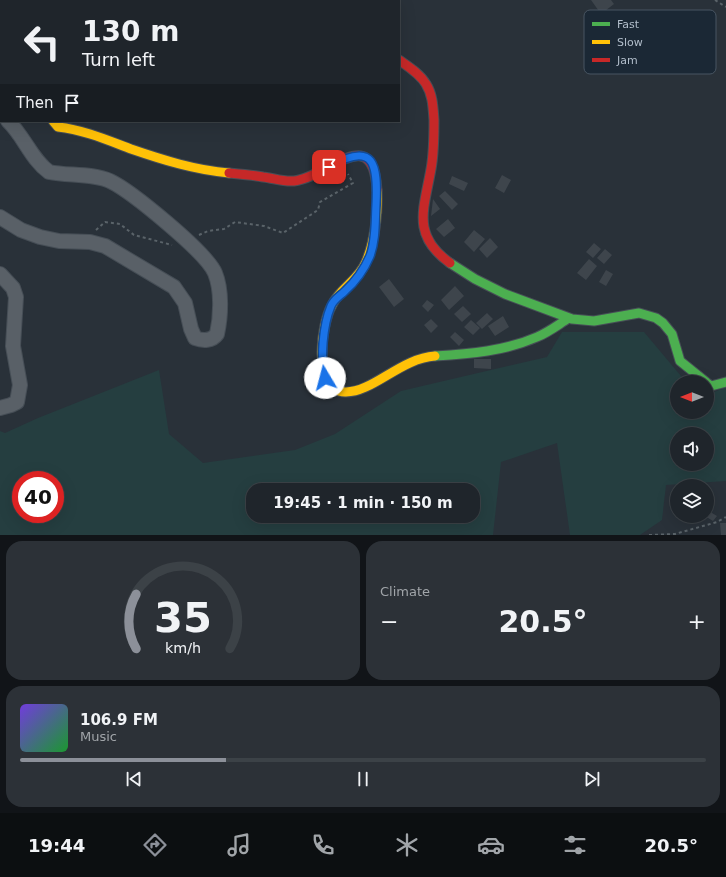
<!DOCTYPE html>
<html lang="en">
<head>
<meta charset="utf-8">
<style>
	body { margin:0; font-family:"DejaVu Sans",sans-serif; background:#2c3137; color:#f1f3f6; height:100vh; display:flex; flex-direction:column; font-size:15px; white-space:nowrap }
	* { box-sizing:border-box; margin:0 }
	p { font-size:13px; color:#a1a5a9 }
	.icon { flex:none; width:22px; height:22px; fill:none; stroke:currentColor; stroke-width:2; stroke-linecap:round; stroke-linejoin:round }
	.map { position:relative; height:535px; overflow:hidden }
	.drawer { display:flex; flex-direction:column; gap:6px; padding:6px; background:#111418; flex:1 }
	.drawer>* { flex:none }
	.banner { position:absolute; left:0px; top:0px; width:400px; height:122px; box-shadow:0 4px 16px #0002,0 0 0 1px #3c4247; background:#1f252b; color:#f1f3f6; overflow:hidden }
	.needle { width:26px; rotate:270deg }
	.controls { position:absolute; left:670px; top:375px; display:grid; gap:8px }
	.controls a { display:grid; place-items:center; width:44px; height:44px; border-radius:50%; background:#1f252b; box-shadow:0 4px 16px #0002,0 0 0 1px #3c4247; font-size:20px }
	.speed { position:absolute; left:12px; top:471px; display:flex; gap:8px; font-size:20px; font-weight:700; text-align:center }
	.speed>* { display:grid; place-content:center; width:52px; height:52px; border-radius:50%; background:#1f252b; box-shadow:0 4px 16px #0002,0 0 0 1px #3c4247; line-height:1 }
	.speed .limit { border:6px solid #d22; background:#fff; color:#111 }
	.pin { position:absolute; display:grid; place-items:center; width:34px; height:34px; color:#fff; margin:-17px; border-radius:8px; box-shadow:0 2px 6px #0006 }
	.me { position:absolute; width:44px; margin:-22px; rotate:352deg; stroke-linejoin:round; filter:drop-shadow(0 0 3px #0008) }
	.turn { display:flex; align-items:center; gap:14px; height:84px; padding:0 16px; font-size:18px }
	.turn .icon { width:52px; height:52px; stroke-width:2.5 }
	.turn b { display:block; font-size:28px; line-height:34px }
	.then { display:flex; align-items:center; height:38px; padding:0 16px; background:#0003; gap:8px; font-size:15px }
	.big { font-size:30px; font-weight:700; line-height:1.1 }
	.drawer .tile { flex:1; display:flex; flex-direction:column; justify-content:center; gap:6px; min-width:0; padding:0 14px; border-radius:16px; background:#2c3137 }
	.drawer .dial { align-items:center; gap:0 }
	.dial svg { height:104px; overflow:visible; fill:none; stroke:#3c4247; stroke-width:7; stroke-linecap:round; text-anchor:middle }
	.dial text { fill:#f1f3f6; stroke:none }
	.song { display:flex; align-items:center; gap:12px }
	.cover { width:48px; height:48px; border-radius:6px; background:linear-gradient(135deg,hsl(260 70% 55%),hsl(130 70% 35%)) }
	.played { height:4px; border-radius:2px; background:linear-gradient(90deg,#8c9099 30%,#3c4247 30%) }
	.keys { display:flex; justify-content:space-around; direction:ltr }
	.heat { display:flex; justify-content:space-between; align-items:center; font-size:22px; direction:ltr }
	.drawer .tiles { flex:1; display:grid; gap:6px; grid-template-columns:1fr 1fr }
	.tile:last-child { grid-column:span 2 }
	.trip { position:absolute; left:246px; top:483px; width:234px; height:40px; border-radius:16px; background:#1f252b; box-shadow:0 4px 16px #0002,0 0 0 1px #3c4247; font-weight:700; line-height:40px; text-align:center }
	.menu { display:flex; height:64px; justify-content:space-around; align-items:center; background:#0c0f11; color:#a1a5a9 }
	.menu .icon { width:28px; height:28px }
	.menu .on { color:#8c9099 }
	.menu b { font-size:18px; color:#f1f3f6 }
	.map>svg:first-child { display:block }
</style>
</head>
<body>
<div class="map">
<svg width="726" height="535" viewBox="0 0 726 535">
	<rect width="100%" height="100%" fill="#293139"/>
	<path fill="#253e40" fill-rule="evenodd" d="M562,332H644L686,382H677V412H707V395L726,387V481L666,485L662,520L640,535H570L557,443L501,462L493,535H0V431L5,433L38,418L159,370L169,434L203,463L295,450L335,434L401,391L547,357ZM677,434H707V464H677ZM21,480H55V514H21ZM253,490H473V516H253Z"/>
	<path fill="#3e454c" d="M591,0H611L614,4L601,14Z
		M502,175L511,180L504,193L495,188Z
		M452,176L468,183L464,191L449,184Z
		M445,191L458,204L452,210L439,196Z
		M433,199L440,209L431,216Z
		M448,219L455,228L444,237L436,229Z
		M474,230L485,239L474,252L464,242Z
		M490,238L498,247L487,258L479,249Z
		M594,243L601,249L593,258L586,252Z
		M605,249L612,255L604,264L597,258Z
		M589,259L597,266L586,280L577,273Z
		M606,270L613,274L606,286L599,282Z
		M389,279L404,299L394,307L379,287Z
		M455,286L464,296L449,310L441,300Z
		M427,300L434,305L428,312L422,306Z
		M463,306L471,314L462,322L454,314Z
		M487,313L493,319L482,329L476,323Z
		M503,316L509,327L495,336L488,326Z
		M431,319L438,326L431,333L424,325Z
		M471,320L480,328L473,335L464,327Z
		M455,332L464,340L459,346L450,337Z
		M474,359H491V369L474,368Z
		M707,510L717,516L713,521L705,516H707Z
		M720,523H726V535H721Z"/>
	<g fill="none" stroke-linecap="round" stroke-linejoin="round">
		<g stroke="#464e56" stroke-width="16">
			<path id="street" d="M0,82L1,83
				M0,217L21,230L40,237L59,241L90,242L105,246L174,287L185,303L191,329L195,338C203,341 212,341 217,334C221,316 222,290 215,273C206,252 131,191 110,181C92,173 68,176 49,172C31,159 24,136 8,121
				M0,274L13,288L16,297L13,346L20,385L17,402L11,405L0,408"/>
		</g>
		<g stroke="#464e56" stroke-width="11">
			<path id="fast" d="M450,263L475,279L505,294L572,319L594,321L639,313L656,318L663,323L672,334L680,361L706,382
				M435,356C470,354 505,351 537,337C549,332 559,324 569,318
				M707,383L711,386L726,382"/>
		</g>
		<g stroke="#464e56" stroke-width="11">
			<path id="slow" d="M239,0L240,1
				M53,121L58,127C84,130 107,140 131,149C163,160 195,170 229,173
				M377,190C378,213 375,241 366,262C359,280 340,288 332,305C321,324 312,391 345,392C372,393 401,358 435,356"/>
		</g>
		<g stroke="#464e56" stroke-width="11">
			<path id="jam" d="M399,60C409,67 420,74 426,84C433,95 433,108 434,120C434,136 434,153 431,169C424,209 411,235 450,263
				M229,173C240,174 252,175 263,177C273,178 283,182 294,181C329,177 373,121 377,190"/>
		</g>
		<path stroke="#5a6369" stroke-width="2" stroke-dasharray="3 3" stroke-linecap="butt" d="M715,0L726,7
			M96,230L105,222L120,224L134,235L172,245
			M199,235L208,231L224,229L235,222L264,226L283,233L318,210L320,202L353,183L348,174
			M649,535L675,534L717,522L726,517"/>
		<use href="#street" stroke="#596067" stroke-width="14"/>
		<use href="#fast" stroke="#4caf50" stroke-width="9"/>
		<use href="#slow" stroke="#ffc107" stroke-width="9"/>
		<use href="#jam" stroke="#c62828" stroke-width="9"/>
	</g>
	<g fill="none" stroke-linecap="round" stroke-linejoin="round">
		<g stroke="#114b97" stroke-width="10">
			<path id="route" d="M325,378C320,359 323,325 331,306C334,299 340,296 345,291C356,281 364,270 370,256C376,240 375,222 376,205C378,165 375,140 329,167"/>
		</g>
		<use href="#route" stroke="#1a73e8" stroke-width="7"/>
	</g>
	<rect x="584" y="10" width="132" height="64" rx="6" fill="#1b2835" stroke="#485562" stroke-width="1"/>
	<rect x="592" y="22" width="18" height="4" fill="#4caf50"/>
	<rect x="592" y="40" width="18" height="4" fill="#ffc107"/>
	<rect x="592" y="58" width="18" height="4" fill="#c62828"/>
	<g font-size="11" fill="#b2becb">
		<text x="617" y="28">Fast</text>
		<text x="617" y="46">Slow</text>
		<text x="617" y="64">Jam</text>
	</g>
</svg>
<div class="controls">
<a><svg class="needle" viewBox="-14 -14 28 28"><path d="M0-13l5 13h-10z" fill="#e53935"/><path d="M0 13l5-13h-10z" fill="#a1a5a9"/></svg></a>
<a><svg class="icon" aria-label="sound" viewBox="0 0 24 24"><path d="M4 9h4l5-4v14l-5-4H4zM17 9q2 3 0 6"/></svg></a>
<a><svg class="icon" aria-label="layers" viewBox="0 0 24 24"><path d="M12 4l9 5-9 5-9-5zM3 14l9 5 9-5"/></svg></a>
</div>
<div class="speed"><div class="limit">40</div></div>
<div class="pin" style="left:329px;top:167px;background:#d93025"><svg class="icon" aria-label="arrive" viewBox="0 0 24 24"><path d="M6 21V4h12l-3 4 3 4H6"/></svg></div>
<svg class="me" style="left:325px;top:378px" viewBox="-20 -20 40 40"><circle r="19" fill="#fff"/><path d="M0-13L10 11 0 6-10 11z" fill="#1a73e8"/></svg>
<div class="trip">19:45 · 1 min · 150 m</div>
<div class="banner">
<div class="turn"><svg class="icon" aria-label="left" viewBox="0 0 24 24"><path d="M17 20v-9H6M10 6l-5 5 5 5"/></svg><div><b>130 m</b>Turn left</div></div>
<div class="then">Then<svg class="icon" aria-label="arrive" viewBox="0 0 24 24"><path d="M6 21V4h12l-3 4 3 4H6"/></svg></div>
</div>
</div>
<section class="drawer">
<div class="tiles">
<div class="tile dial"><svg viewBox="0 0 100 80">
<path d="M14 69A42 42 0 1 1 86 69"/>
<path d="M14 69A42 42 0 0 1 14 27" stroke="#8c9099"/>
<text x="50" y="56" font-size="32" font-weight="700">35</text>
<text x="50" y="72" font-size="11">km/h</text>
</svg></div>
<div class="tile"><p>Climate</p>
<div class="heat"><a>−</a><b class="big">20.5°</b><a>+</a></div>
</div>
<div class="tile">
<div class="song"><i class="cover"></i><div><b>106.9 FM</b><p>Music</p></div></div>
<div class="played"></div>
<div class="keys"><svg class="icon" aria-label="previous" viewBox="0 0 24 24"><path d="M18 5L8 12l10 7zM5 5v14"/></svg><svg class="icon" aria-label="pause" viewBox="0 0 24 24"><path d="M8 5v14M16 5v14"/></svg><svg class="icon" aria-label="next" viewBox="0 0 24 24"><path d="M6 5l10 7-10 7zM19 5v14"/></svg></div>
</div>
</div>
</section>
<nav class="menu">
<b>19:44</b>
<svg class="icon on" aria-label="directions" viewBox="0 0 24 24"><path d="M12 3l9 9-9 9-9-9zM9 14v-3h6M13 9l2 2-2 2"/></svg>
<svg class="icon" aria-label="music" viewBox="0 0 24 24"><path d="M9 18V5l10-2v13"/><circle cx="6" cy="18" r="3"/><circle cx="16" cy="16" r="3"/></svg>
<svg class="icon" aria-label="phone" viewBox="0 0 24 24"><path d="M5 4h4l2 5-3 2q2 4 5 5l2-3 5 2v4C11 20 4 13 5 4z"/></svg>
<svg class="icon" aria-label="climate" viewBox="0 0 24 24"><path d="M12 3v18M4 7l16 10M4 17L20 7"/></svg>
<svg class="icon" aria-label="car" viewBox="0 0 24 24"><path d="M5 17H2v-5l4-1 3-4h7l3 4 3 1v5h-3M9 17h6M6 11h13"/><circle cx="7" cy="17" r="2"/><circle cx="17" cy="17" r="2"/></svg>
<svg class="icon" aria-label="filters" viewBox="0 0 24 24"><path d="M4 7h16M4 17h16"/><circle cx="9" cy="7" r="2"/><circle cx="15" cy="17" r="2"/></svg>
<b>20.5°</b>
</nav>
</body>
</html>
